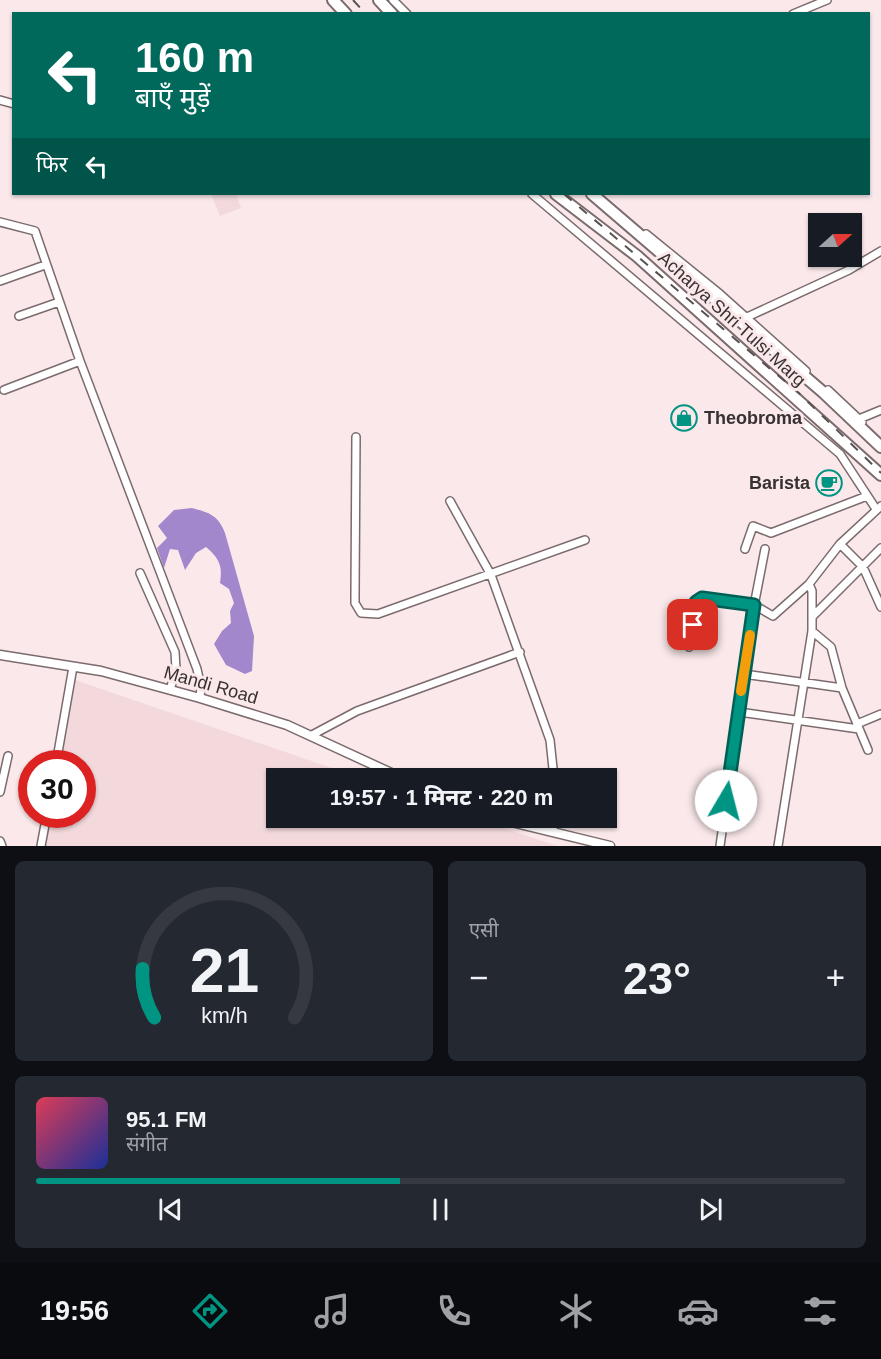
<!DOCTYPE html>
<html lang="hi">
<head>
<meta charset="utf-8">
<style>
	body { margin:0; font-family:Arial,"Noto Sans Devanagari",sans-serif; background:#242831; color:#f1f3f6; height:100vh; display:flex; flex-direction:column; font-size:22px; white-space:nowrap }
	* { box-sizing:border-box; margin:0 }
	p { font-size:20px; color:#9ea1a6 }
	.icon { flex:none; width:33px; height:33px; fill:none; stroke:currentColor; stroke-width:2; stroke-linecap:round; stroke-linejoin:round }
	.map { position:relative; height:846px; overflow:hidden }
	.drawer { display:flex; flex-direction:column; gap:15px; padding:15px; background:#0d0f14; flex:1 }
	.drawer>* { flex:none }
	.guide { position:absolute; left:12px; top:12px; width:858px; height:183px; border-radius:0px; box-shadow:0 2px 4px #0004; background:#00695c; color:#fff; overflow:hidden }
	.needle { width:39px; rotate:69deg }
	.fabs { position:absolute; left:808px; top:213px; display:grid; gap:12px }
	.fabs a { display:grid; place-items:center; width:54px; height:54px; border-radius:0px; background:#171b24; box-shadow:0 2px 4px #0004; font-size:30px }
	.speed { position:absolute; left:18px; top:750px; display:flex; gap:12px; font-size:30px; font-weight:700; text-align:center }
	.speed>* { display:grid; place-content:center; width:78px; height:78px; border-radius:50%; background:#171b24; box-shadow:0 2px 4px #0004; line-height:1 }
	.speed .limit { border:9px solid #d22; background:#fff; color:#111 }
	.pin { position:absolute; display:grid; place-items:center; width:51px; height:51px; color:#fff; margin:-26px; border-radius:12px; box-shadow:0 3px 9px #0006 }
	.me { position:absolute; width:66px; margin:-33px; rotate:8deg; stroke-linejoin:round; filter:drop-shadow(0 0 4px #0008) }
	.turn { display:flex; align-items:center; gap:21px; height:126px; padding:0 24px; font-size:27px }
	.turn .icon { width:78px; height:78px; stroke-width:2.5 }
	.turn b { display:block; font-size:42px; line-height:51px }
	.then { display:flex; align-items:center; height:57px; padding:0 24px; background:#0003; gap:12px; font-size:22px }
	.big { font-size:45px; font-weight:800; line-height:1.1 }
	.drawer .card { flex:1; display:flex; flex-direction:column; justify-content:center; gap:9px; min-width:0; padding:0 21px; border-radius:9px; background:#242831 }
	.drawer .dial { align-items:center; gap:0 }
	.dial svg { height:156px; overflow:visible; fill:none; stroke:#363941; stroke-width:7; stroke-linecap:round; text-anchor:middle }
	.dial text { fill:#f1f3f6; stroke:none }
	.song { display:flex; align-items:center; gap:18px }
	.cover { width:72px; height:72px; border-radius:9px; background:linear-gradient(135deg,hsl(350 70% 55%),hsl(230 70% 35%)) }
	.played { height:6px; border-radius:3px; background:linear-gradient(90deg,#009483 45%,#363941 45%) }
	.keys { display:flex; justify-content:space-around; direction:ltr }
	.heat { display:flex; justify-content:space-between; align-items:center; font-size:33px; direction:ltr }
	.drawer .tiles { flex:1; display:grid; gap:15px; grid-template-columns:1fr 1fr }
	.card:last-child { grid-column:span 2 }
	.trip { position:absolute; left:266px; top:768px; width:351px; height:60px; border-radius:0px; background:#171b24; box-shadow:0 2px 4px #0004; font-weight:800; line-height:60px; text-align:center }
	.tab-bar { display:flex; height:96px; justify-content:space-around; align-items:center; background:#090b0e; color:#9ea1a6 }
	.tab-bar .icon { width:42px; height:42px }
	.tab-bar .selected { color:#009483 }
	.tab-bar b { font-size:27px; color:#f1f3f6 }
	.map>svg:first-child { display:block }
</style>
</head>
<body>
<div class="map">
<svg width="881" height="846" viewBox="0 0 881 846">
	<rect width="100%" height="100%" fill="#fae8ea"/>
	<path fill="#f3d9dc" d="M211,194H236L241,208L220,216Z
		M75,680L361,778H276V818H474L557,846H45L51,815L82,814V764L60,763Z"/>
	<path fill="#a387cd" d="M192,508C210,513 218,515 225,533L254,636L252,671L245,674L226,665L214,644L222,631L231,623L230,611L234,603L229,589L220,583C223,566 219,558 206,547L196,553L185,570L178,550L170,549L164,568L157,548L167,538L158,526L174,510Z"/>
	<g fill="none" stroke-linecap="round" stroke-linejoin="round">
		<g stroke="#7b6b6d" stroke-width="10">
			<path id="minor" d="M393,0L407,14
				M793,14L827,0
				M0,100L14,104
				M532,194L840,454L876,509
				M0,222L35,231L80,361L197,669L201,687L200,698
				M646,234L720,294L806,371
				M0,281L45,265
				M19,316L59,302
				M745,318L849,270L881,251
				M4,390L80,361
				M828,390L862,422
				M859,419L881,410
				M356,437L355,594V603L361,613L378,614L585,540
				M450,501L491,575L550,740L554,778
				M840,544L863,567L881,607
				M745,549L753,526L771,533L867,496
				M140,573L175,652L176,669L170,690
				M813,616L881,548
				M812,631L831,647L842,688L868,750
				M689,647L698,599L706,598L754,605L773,616L809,584L840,544L881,506
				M744,674L842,688
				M739,712L859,729
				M857,724L881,714
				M312,735L357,711L520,652
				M56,764L73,667
				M0,792L8,756
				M553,831V818
				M0,841L2,846
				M41,846L47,814
				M720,846L753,611L765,549
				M778,846L812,631V591L809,584"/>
		</g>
		<g stroke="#7b6b6d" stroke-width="11">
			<path id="tertiary" d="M0,655L101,671L200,698L287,725L402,778
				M495,818L610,846"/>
		</g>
		<g stroke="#7b6b6d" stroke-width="14">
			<path id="trunk" d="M333,0L346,14
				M379,0L392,14
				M556,194L637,256L881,475
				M592,194L824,393L881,447"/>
		</g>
		<use href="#minor" stroke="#fff" stroke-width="7"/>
		<use href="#tertiary" stroke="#fff" stroke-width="8"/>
		<use href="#trunk" stroke="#fff" stroke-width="10"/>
		<path stroke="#585051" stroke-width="2" stroke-dasharray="10 10" stroke-linecap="butt" d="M353,0L366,14
			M564,194L801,395L881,473"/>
	</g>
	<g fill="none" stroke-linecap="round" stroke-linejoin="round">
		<g stroke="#006055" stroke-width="15">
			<path id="route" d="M693,625L696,602L702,598L754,605L726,801"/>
		</g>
		<use href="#route" stroke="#009483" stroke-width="10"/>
		<path stroke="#f59e0b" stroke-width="10" d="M741,691L750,635"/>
	</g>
	<defs>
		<g id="shop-ring" transform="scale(1.35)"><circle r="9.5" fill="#fae8ea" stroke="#009483" stroke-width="1.5"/><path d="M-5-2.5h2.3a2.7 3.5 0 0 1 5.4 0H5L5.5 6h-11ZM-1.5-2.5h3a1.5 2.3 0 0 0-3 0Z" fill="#009483"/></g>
		<g id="cafe-ring" transform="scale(1.35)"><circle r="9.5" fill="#fae8ea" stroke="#009483" stroke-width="1.5"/><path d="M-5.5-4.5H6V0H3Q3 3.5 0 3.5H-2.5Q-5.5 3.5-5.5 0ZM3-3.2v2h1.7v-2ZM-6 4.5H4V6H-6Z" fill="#009483"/></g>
	</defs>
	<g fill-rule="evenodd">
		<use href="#shop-ring" x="684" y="418"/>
		<use href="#cafe-ring" x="829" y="483"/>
	</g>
	<g text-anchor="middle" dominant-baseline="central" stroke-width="6" stroke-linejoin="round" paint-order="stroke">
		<g font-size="18" fill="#373131" stroke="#fae8ea">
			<text transform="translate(732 319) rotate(42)">Acharya Shri Tulsi Marg</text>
			<text transform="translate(211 685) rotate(16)">Mandi Road</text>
		</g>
		<g font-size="18" font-weight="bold" fill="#373131" stroke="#fae8ea" text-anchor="start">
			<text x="704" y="418">Theobroma</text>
			<text x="810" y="483" text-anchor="end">Barista</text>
		</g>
	</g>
</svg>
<div class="fabs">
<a><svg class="needle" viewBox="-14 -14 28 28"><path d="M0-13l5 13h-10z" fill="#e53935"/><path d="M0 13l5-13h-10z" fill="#9ea1a6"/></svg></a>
</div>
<div class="speed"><div class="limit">30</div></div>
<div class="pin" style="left:693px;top:625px;background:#d93025"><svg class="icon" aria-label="arrive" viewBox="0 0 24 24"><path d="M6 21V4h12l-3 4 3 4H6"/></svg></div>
<svg class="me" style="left:726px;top:801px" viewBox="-20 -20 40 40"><circle r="19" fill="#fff"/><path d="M0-13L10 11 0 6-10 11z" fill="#009483"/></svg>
<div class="trip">19:57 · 1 मिनट · 220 m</div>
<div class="guide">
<div class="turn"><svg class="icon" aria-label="left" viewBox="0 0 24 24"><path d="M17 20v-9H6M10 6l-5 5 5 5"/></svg><div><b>160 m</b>बाएँ मुड़ें</div></div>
<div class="then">फिर<svg class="icon" aria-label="left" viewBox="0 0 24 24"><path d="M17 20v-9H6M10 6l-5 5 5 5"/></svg></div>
</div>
</div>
<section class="drawer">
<div class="tiles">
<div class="card dial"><svg viewBox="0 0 100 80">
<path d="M14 69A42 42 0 1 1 86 69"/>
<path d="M14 69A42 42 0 0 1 8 44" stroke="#009483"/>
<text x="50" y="56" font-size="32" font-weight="700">21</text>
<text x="50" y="72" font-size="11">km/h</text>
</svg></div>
<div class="card"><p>एसी</p>
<div class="heat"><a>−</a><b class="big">23°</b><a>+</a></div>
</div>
<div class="card">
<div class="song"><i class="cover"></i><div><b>95.1 FM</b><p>संगीत</p></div></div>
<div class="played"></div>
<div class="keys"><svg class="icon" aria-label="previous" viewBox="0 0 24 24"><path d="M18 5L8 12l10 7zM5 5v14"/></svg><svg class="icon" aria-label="pause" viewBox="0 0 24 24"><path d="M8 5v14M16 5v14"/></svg><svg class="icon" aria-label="next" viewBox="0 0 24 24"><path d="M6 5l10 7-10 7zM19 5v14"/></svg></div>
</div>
</div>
</section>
<nav class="tab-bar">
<b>19:56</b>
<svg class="icon selected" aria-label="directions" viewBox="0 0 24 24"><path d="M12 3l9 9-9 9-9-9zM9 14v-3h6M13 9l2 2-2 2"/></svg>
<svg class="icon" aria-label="music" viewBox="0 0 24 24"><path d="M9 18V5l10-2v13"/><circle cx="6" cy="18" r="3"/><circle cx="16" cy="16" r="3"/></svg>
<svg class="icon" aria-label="phone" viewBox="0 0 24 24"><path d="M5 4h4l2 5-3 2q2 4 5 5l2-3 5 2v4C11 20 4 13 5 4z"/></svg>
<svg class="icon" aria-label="climate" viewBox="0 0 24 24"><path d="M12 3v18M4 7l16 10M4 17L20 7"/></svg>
<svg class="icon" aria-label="car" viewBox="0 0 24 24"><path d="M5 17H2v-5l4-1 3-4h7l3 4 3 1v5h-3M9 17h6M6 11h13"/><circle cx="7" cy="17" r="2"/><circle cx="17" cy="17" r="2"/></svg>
<svg class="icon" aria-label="filters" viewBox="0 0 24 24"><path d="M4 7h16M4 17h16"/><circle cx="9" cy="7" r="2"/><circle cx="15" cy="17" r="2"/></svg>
</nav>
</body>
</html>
